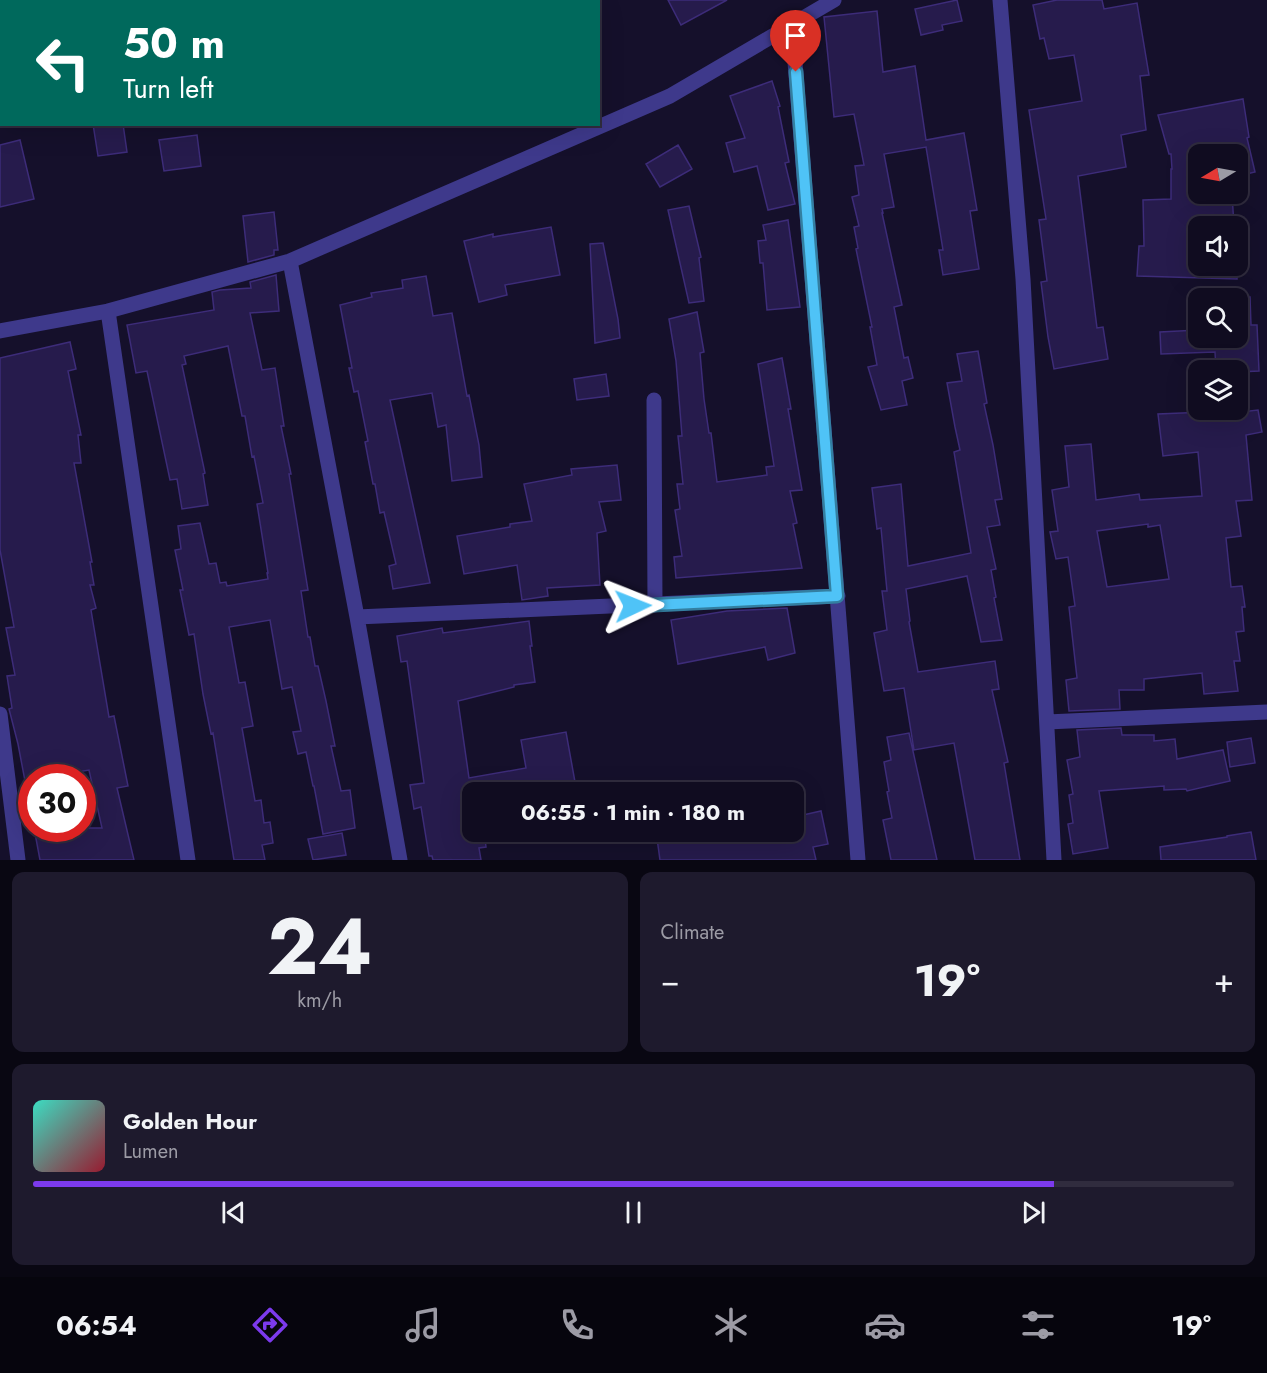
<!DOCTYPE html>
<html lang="en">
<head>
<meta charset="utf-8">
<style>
	body { margin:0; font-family:Jost,sans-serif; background:#1e1a2d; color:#f1f3f6; height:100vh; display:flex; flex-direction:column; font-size:22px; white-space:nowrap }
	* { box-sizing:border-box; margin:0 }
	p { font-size:20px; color:#9c9ba5 }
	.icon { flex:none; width:33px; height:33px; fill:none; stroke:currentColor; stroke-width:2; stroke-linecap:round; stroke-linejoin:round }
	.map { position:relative; height:860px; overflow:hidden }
	.side { display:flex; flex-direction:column; gap:12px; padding:12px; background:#090712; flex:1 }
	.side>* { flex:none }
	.hud { position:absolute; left:0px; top:0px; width:600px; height:126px; box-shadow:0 6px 24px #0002,0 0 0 2px #302c3e; background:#00695c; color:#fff; overflow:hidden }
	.needle { width:39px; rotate:260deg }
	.controls { position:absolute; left:1188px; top:144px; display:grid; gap:12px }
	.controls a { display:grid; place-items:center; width:60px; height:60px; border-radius:12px; background:#100c20; box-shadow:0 6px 24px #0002,0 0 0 2px #302c3e; font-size:30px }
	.speed { position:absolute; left:18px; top:764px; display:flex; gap:12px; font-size:30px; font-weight:700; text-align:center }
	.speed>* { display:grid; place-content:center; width:78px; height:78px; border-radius:50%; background:#100c20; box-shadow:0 6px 24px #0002,0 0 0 2px #302c3e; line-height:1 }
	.speed .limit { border:9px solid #d22; background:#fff; color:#111 }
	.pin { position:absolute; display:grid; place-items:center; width:51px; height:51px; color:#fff; margin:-62px -26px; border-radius:50% 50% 50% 0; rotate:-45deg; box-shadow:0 0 6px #0007 }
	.pin .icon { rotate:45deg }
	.me { position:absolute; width:66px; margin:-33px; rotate:88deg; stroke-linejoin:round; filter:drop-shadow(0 0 4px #0008) }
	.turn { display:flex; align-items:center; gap:21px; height:126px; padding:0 24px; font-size:27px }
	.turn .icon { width:78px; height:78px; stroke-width:2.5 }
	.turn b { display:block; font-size:42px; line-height:51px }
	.big { font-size:45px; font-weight:700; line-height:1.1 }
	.side .tile { flex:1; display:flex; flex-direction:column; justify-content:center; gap:9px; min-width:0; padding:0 21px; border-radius:12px; background:#1e1a2d }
	.side .dial { align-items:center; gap:0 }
	.dial b { font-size:78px; line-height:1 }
	.song { display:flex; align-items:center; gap:18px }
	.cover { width:72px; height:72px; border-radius:9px; background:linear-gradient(135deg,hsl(170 70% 55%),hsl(350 70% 35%)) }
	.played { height:6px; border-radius:3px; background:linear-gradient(90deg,#7c3aed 85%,#302c3e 85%) }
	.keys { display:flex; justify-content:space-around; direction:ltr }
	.heat { display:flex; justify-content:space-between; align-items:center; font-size:33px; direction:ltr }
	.side .tiles { flex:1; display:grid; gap:12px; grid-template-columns:1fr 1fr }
	.tile:last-child { grid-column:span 2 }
	.trip { position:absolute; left:462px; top:782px; width:342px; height:60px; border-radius:12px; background:#100c20; box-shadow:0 6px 24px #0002,0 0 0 2px #302c3e; font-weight:700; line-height:60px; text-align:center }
	.tabs { display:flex; height:96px; justify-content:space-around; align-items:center; background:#06050d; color:#9c9ba5 }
	.tabs .icon { width:42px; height:42px }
	.tabs .current { color:#7c3aed }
	.tabs b { font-size:27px; color:#f1f3f6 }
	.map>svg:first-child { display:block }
</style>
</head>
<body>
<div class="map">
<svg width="1267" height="860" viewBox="0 0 1267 860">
	<rect width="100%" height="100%" fill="#15102b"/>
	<path fill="#261b4c" stroke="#3d2c79" stroke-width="1.5" fill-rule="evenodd" d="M668,0H727L681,25Z
		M957,0L962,21L942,25L943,30L921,35L915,9Z
		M1057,0H1102L1104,9L1137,3L1149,75L1140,76L1146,130L1121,135L1126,167L1078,176L1097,328L1103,327L1108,359L1054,369L1048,337L1041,282L1047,281L1039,220L1046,219L1029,110L1082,101L1074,55L1049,59L1044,38L1040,39L1033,5Z
		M877,11L883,72L915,66L926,140L964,133L977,210L970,211L979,269L943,275L939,250H943L926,147L884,154L894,207L882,209L883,213H882L902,305L894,307L904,358L908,357L913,378L902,381L907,405L881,410L868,367L877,365L870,327H872L856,249L858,248L854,227L859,226L852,197L859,195L855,166L864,165L854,114L834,117L824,17Z
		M772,81L780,106L778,107L789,162L785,163L795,204L768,210L757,166L734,172L726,143L745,138L730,96Z
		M1243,99L1249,137L1247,138L1255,172L1238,176V154H1198V194H1232L1234,226H1198V266H1237V279L1137,276L1139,246H1144L1143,200L1171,199V169H1172L1171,154H1169L1158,115Z
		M93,124H123L127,152L98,156Z
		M197,135L201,166L164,171L159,140Z
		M20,140L34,199L0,207V145Z
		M678,145L692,169L660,187L646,164Z
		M689,206L701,257L699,258L704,301L689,303L668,210Z
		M274,212L278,250H274V255L248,262L243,216Z
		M788,220L800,307L767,310L763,263H760L758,241L766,240L763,225Z
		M551,227L560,275L505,285L507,295L479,302L464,241L493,234V237Z
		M603,243L618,319L620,338L595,343L590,244Z
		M276,275L279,311L250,313L262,370L275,368L284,426H281L291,474H289L308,590L301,591L308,637H310L315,666H318L326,701L335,746H331L341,791L350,790L355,828L323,834L314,786H313L306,752L298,754L293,732L301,731L292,687L282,689L270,620L229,627L239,683L245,682L253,726L242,728L255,801L261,800L264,823L270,822L273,843L262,845L265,860H234L213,733L211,734L203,694L194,634L189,635L180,590H183L175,550L181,549L178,526L200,523L209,564L216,563L220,583L226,582L227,586L268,579L267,573H268L257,504L263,503L254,456L252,457L245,416H242L228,346L184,356L186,364L182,365L205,473L203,474L208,505L182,509L177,479L170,480L147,371L136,373L127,325L214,310L212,292L220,290L251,288L250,282Z
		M426,276L433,316L452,313L467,396L469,395L479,445L482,477L452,481L446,425L438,427L432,393L390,400L430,583L393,589L389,566L396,564L384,512L380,513L375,484H373L365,442L368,441L358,391L354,392L349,368H352L340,305L372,297L371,293L403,288L402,280Z
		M1250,297L1251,325H1257L1259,371L1238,372V370H1216L1215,352L1161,354L1160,332L1198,330V338H1238V298H1221Z
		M697,312L704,352L700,353L704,399L709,433H711L717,482L767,475L766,467L774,466L758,364L782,358L791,409H788L802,490L790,491L797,523L793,524L802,568L676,578L674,557L682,556L675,510L680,509L677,484H683L678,436H682L676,361L669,319Z
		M70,342L76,369L68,371L81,435H78L81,463H74L92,562H90L94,585H90L96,608L91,610L109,717L114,716L128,786L117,788L134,860H40L34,828H102L89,770L47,777H32V780L25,781L18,744L9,709L12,708L7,676L15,675L6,628L14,627L0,550V358Z
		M978,351L987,403L984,404L993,445L1002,499L995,500L1000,525L987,527L996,569L991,570L996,597L994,598L1002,640L981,642L967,576L906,589L910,621L909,622L918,672L995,661L999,689L992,690L1008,762L1004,763L1020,860H975L954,743L914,750L904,688L884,691L874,633L887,630L882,591H887L881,528L877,529L872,488L901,484L908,566L971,553L954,452L960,450L955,427L947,383L962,381L957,354Z
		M606,374L609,396L577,400L574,379Z
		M1258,410L1262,432L1246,435L1252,500L1236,501L1241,536L1226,538L1231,587L1242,586L1245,607H1242L1244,631L1236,632L1240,661H1234L1238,691L1204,694L1202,673L1144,679V690H1119L1120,709L1069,711L1066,680L1077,678L1069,607L1075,606L1068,557L1056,559L1050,532L1058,531L1052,490L1069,487L1065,446L1091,444L1096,500L1139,494L1140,500L1202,496L1198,452L1163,456L1158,414L1206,412V416ZM1148,524V527L1160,525L1169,579L1107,587L1097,531Z
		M617,465L621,500L599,502L606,531L597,533L600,585L547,588L548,596L522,600L517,565L464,574L457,536L510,527V524L532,521L524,484L572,475L571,469Z
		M787,608L795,653L768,660L765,647L678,664L671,620L727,611Z
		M529,621L532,646H530L535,682L514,685V687L458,701L469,778L526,768L521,740L566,732L575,782L522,792H472V831H484L486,847L479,848L481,860H433L432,856H429L421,807L414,809L410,785L424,783L407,661L401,662L397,636L442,628L443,633Z
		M1121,728L1122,735H1154V741L1175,739L1177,759L1223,750L1230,781L1187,791L1186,789L1164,790V786L1099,791L1108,848L1073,854L1068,824L1073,823L1069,795L1073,794L1067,760L1080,757L1077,730Z
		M909,733L937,860H891L883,820L892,818L887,792L889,791L884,762L891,760L887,737Z
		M1251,738L1255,763L1230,767L1227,742Z
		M821,811L828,844L813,847L816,860H660L656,831H794V817Z
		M1251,832L1256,860H1161L1160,847L1227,837V836Z
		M342,833L346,855L313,860L308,839Z"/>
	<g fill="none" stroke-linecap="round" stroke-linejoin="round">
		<path stroke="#3e398b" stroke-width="15" d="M1000,0L1023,279L1054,860
			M792,24L858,860
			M290,261L357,617L400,860
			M108,311L188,860
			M0,331L108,311L290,261L670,96L834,0
			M654,400L655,605
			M357,617L838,596
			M0,714L18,860
			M1047,722L1267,712"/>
	</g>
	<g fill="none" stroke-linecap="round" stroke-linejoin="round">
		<g stroke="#337fa1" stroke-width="15">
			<path id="route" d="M633,606L837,596L796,72"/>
		</g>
		<use href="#route" stroke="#4fc3f7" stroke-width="10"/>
	</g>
</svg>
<div class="controls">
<a><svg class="needle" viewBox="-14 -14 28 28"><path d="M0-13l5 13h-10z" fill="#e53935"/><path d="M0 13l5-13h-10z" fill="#9c9ba5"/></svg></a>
<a><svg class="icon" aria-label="sound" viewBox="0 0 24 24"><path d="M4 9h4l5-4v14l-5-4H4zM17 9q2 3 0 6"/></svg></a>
<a><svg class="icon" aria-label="search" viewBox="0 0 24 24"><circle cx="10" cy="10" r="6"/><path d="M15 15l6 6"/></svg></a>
<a><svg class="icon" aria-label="layers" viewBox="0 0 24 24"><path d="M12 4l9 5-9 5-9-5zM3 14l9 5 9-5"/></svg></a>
</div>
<div class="speed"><div class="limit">30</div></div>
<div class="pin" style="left:796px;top:72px;background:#d93025"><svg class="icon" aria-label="arrive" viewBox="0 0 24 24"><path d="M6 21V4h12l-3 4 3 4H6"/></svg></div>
<svg class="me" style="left:633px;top:606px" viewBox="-20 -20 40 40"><path d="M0-17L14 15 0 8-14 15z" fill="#4fc3f7" stroke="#fff" stroke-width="4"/></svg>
<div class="trip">06:55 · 1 min · 180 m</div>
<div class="hud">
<div class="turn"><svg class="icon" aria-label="left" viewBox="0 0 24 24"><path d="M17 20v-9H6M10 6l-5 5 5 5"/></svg><div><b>50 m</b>Turn left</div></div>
</div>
</div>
<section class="side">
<div class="tiles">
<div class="tile dial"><b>24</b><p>km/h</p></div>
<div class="tile"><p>Climate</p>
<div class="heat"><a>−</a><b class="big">19°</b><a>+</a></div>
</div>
<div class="tile">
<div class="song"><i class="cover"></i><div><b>Golden Hour</b><p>Lumen</p></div></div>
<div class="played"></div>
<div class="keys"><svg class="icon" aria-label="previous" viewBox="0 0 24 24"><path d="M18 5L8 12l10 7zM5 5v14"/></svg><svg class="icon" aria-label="pause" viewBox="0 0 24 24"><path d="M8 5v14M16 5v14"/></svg><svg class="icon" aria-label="next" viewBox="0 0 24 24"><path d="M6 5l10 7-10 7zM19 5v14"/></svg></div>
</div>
</div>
</section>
<nav class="tabs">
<b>06:54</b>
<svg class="icon current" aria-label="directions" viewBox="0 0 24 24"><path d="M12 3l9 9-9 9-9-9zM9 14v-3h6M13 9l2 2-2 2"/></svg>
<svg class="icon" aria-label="music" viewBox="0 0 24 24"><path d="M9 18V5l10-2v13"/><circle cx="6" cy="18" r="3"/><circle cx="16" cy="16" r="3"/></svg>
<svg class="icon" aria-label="phone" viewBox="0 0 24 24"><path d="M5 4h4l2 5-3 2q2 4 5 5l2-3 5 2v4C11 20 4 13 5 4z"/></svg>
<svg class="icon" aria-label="climate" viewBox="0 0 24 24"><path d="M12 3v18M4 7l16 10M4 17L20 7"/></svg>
<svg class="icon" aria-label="car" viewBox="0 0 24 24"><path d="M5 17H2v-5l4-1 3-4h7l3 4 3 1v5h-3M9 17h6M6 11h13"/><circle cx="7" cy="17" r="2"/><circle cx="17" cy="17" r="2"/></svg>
<svg class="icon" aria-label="filters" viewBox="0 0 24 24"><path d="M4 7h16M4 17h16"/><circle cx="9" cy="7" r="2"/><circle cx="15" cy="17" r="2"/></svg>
<b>19°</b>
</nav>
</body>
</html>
